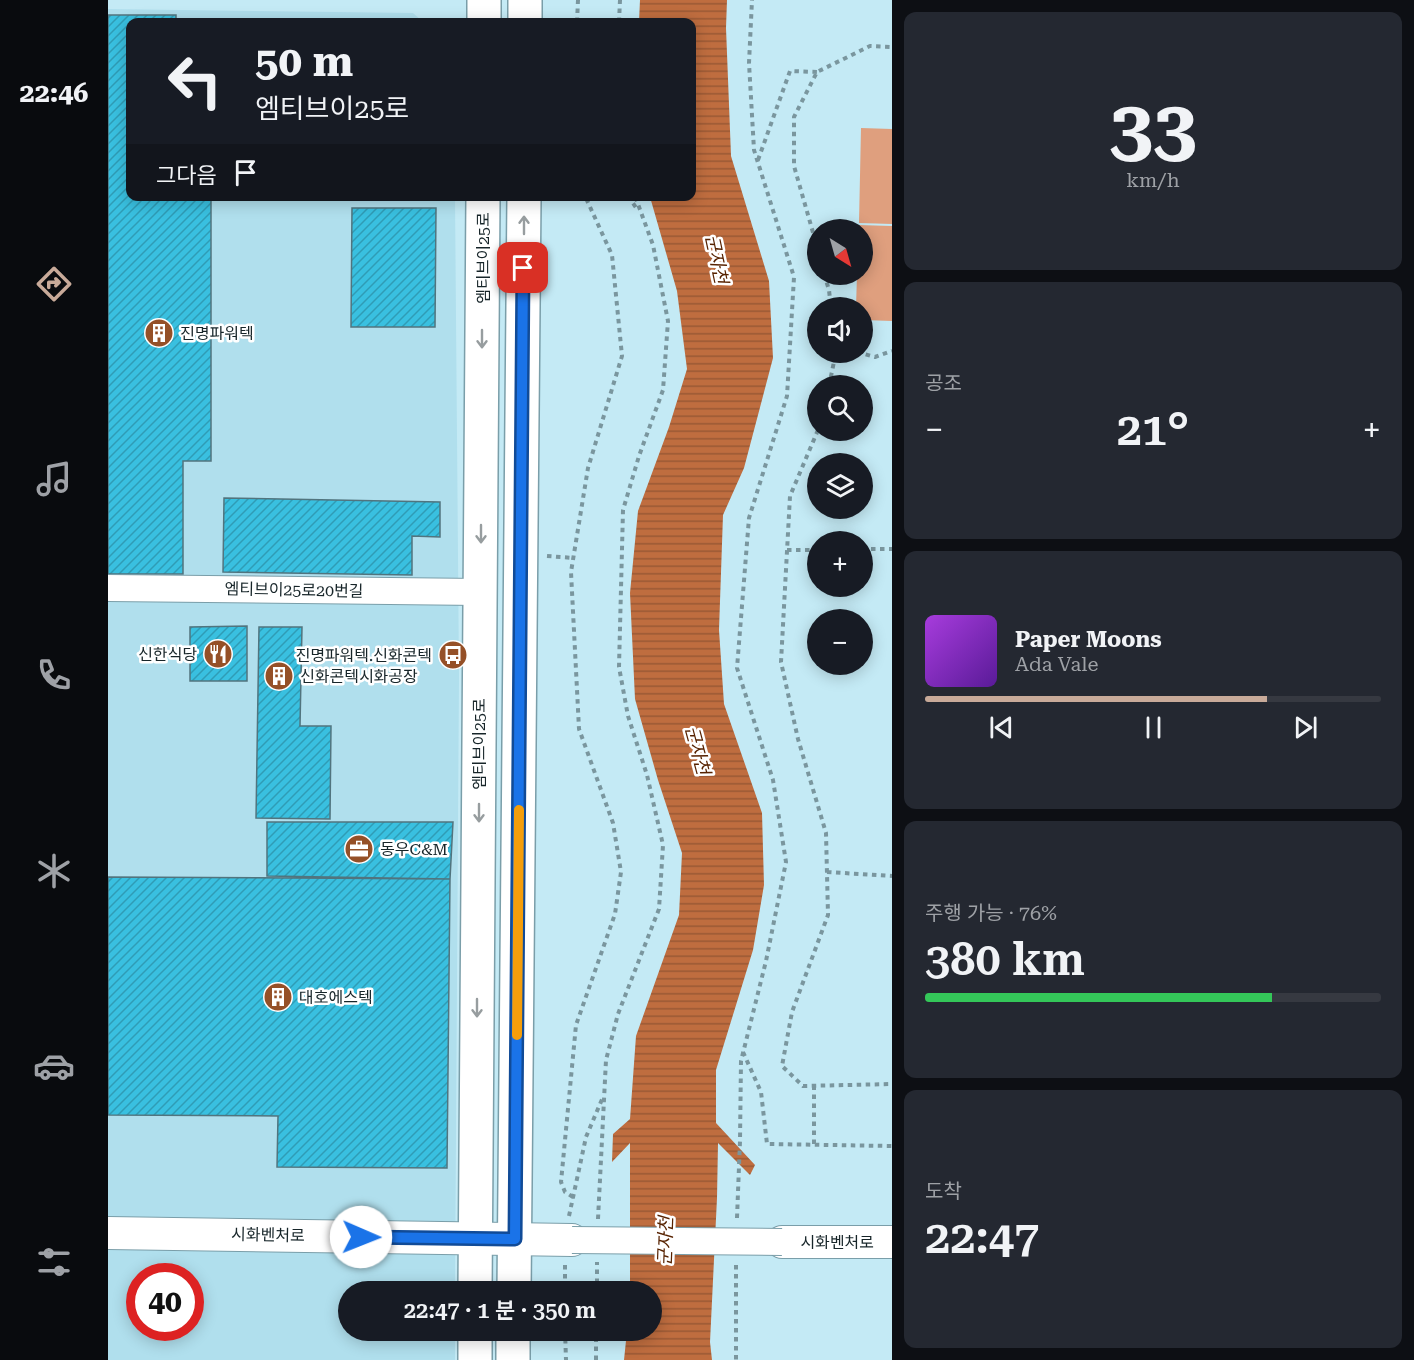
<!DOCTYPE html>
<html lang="ko">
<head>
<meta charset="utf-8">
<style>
	body { margin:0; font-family:"Roboto Serif","Noto Sans KR",serif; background:#242831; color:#f1f3f6; height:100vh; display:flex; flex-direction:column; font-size:22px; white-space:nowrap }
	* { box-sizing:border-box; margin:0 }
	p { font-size:20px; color:#9ea1a6 }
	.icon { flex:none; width:33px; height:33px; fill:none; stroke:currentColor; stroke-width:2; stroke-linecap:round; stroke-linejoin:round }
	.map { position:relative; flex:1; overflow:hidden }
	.details { display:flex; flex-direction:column; gap:12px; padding:12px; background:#0d0f14; width:522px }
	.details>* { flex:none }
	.banner { position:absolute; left:18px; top:18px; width:570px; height:183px; border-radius:12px; box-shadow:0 3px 15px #0003; background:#171b24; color:#f1f3f6; overflow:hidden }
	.needle { width:39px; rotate:143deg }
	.fabs { position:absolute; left:699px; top:219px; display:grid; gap:12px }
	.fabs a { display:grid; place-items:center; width:66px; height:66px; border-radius:50%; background:#171b24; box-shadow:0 3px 15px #0003; font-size:30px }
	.speed { position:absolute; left:18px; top:1263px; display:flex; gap:12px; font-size:30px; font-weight:700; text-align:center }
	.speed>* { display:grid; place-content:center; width:78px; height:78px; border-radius:50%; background:#171b24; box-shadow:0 3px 15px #0003; line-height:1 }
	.speed .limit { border:9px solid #d22; background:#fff; color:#111 }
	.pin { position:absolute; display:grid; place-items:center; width:51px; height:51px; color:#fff; margin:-26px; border-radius:12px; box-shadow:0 3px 9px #0006 }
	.me { position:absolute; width:66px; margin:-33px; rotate:91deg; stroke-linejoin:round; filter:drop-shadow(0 0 4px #0008) }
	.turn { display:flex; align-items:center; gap:21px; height:126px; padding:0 30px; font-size:27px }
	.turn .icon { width:78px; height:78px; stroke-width:2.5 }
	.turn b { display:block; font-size:42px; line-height:51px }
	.then { display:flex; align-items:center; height:57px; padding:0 30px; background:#0003; gap:12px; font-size:22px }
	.big { font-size:45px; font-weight:600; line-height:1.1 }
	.details .widget { flex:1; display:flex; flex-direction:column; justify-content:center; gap:9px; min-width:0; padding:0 21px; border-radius:12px; background:#242831 }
	.details .dial { align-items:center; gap:0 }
	.dial b { font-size:78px; line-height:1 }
	.song { display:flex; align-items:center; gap:18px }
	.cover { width:72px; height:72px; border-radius:9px; background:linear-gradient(135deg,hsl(280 70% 55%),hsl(270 70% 35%)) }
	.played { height:6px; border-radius:3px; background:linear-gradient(90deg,#c8aa99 75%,#363941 75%) }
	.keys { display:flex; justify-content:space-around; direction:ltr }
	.heat { display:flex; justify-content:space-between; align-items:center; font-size:33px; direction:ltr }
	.charge { height:9px; border-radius:4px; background:linear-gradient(90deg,#34c759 76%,#363941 0) }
	.trip { position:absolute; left:230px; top:1281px; width:324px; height:60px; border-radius:30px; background:#171b24; box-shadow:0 3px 15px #0003; font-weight:600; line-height:60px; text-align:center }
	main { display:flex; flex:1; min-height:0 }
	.tab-bar { display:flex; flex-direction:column; width:108px; justify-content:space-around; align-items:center; background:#090b0e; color:#9ea1a6 }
	.tab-bar .icon { width:42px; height:42px }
	.tab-bar .selected { color:#c8aa99 }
	.tab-bar b { font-size:27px; color:#f1f3f6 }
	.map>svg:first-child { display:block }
</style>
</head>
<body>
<main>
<nav class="tab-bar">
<b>22:46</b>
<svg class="icon selected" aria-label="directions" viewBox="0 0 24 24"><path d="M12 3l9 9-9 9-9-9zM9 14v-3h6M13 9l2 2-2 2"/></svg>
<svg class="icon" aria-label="music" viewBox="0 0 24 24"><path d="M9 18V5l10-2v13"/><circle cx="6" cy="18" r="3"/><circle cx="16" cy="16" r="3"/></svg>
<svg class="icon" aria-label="phone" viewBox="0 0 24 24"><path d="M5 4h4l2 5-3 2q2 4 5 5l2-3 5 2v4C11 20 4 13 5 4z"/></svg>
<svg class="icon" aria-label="climate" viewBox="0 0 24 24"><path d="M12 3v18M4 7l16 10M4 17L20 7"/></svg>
<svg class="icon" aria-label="car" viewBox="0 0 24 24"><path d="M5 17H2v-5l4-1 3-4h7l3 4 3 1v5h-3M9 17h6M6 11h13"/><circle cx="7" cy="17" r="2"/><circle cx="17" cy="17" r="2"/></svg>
<svg class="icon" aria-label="filters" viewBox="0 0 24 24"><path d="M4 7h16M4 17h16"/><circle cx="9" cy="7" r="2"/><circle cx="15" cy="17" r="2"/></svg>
</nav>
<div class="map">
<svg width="784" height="1360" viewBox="0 0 784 1360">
	<defs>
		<pattern id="water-rules" width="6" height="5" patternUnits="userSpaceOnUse" patternTransform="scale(1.5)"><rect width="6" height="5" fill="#bf6d3f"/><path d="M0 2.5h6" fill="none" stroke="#9a5935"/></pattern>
		<pattern id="building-hatch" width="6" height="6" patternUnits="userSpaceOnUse" patternTransform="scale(1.5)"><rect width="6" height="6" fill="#39c0e0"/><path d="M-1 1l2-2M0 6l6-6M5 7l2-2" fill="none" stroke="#2f9cb6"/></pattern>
	</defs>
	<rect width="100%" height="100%" fill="#c4eaf5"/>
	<path fill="#b0dfed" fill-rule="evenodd" d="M0,9L305,13L315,22H22V196L347,197L351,676L347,1291L240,1292V1330L347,1331V1360H0ZM32,1276H82V1328H32Z"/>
	<path fill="#df9f7e" d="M753,128L784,129V224L751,223Z
		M750,225L784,226V321L755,320L754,308L748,307L749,275L754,274V230L750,229Z"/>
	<path fill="url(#water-rules)" d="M532,0H619L618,28L623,156L661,281L665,358L636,468L615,515L611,630L616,704L654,813L656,885L645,950L608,1070V1123L647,1165L642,1175L610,1143L609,1198L602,1342L604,1360H516L519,1331L543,1330V1292L522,1291V1143L504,1162L505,1134L522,1119L528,1036L571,915L574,853L550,780L527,699L522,593L530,511L561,427L579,369L569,291L542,197L584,196V22H531Z"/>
	<path fill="url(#building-hatch)" stroke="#51747e" stroke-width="1.5" d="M0,15H68V22H22V196H103V461H75V574H0Z
		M244,208H328L327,327H243Z
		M116,498L332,502V537L304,536V575L115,572Z
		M139,626V681H82V627Z
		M151,627H194L192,726H223L222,819L148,818Z
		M159,822H345L342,879L159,876Z
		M0,877L342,879L339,1168L169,1167L170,1116L0,1115Z"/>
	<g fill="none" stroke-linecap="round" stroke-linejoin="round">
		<g stroke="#7a9ea9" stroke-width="28">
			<path id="minor" d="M0,588L372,592"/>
		</g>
		<g stroke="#7a9ea9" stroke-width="34">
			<path id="tertiary" d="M0,1233L464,1240
				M674,1242H784"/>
		</g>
		<g stroke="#7a9ea9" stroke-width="36">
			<path id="secondary" d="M376,22V0
				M417,22V0
				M367,1292L375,196
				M406,1292L416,196
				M367,1360V1330
				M405,1360V1330"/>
		</g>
		<path stroke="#7a969e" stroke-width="4" stroke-dasharray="4.5 4.5" stroke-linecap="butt" d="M469,22L470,0
			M511,22L512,0
			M650,160L682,71L709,72
			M520,196L529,209
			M710,250L686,166V117L709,72L762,46L784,47
			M716,274L721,290L723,308
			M749,352L767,357L784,351
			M721,386L728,352
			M710,430L682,496L673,662L690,739L718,833L720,915L684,1012L674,1066L695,1086L784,1084
			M754,549H784
			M679,550H710
			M439,556L466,558
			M719,872L784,876
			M635,1052L653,1092L659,1144L784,1146
			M706,1144V1086
			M465,1197L457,1192L453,1182L468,1025L507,914L513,872L505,823L471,729L463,572L480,468L514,356L504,255L477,196
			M461,1216L478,1137L495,1097
			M629,1218L632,1141L633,1061L658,961L678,862L665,780L629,668L641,518L679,396L686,277L646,150L641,63L644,0
			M490,1219L498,1060L510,1014L551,909L555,845L539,775L520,716L511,667L515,510L531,456L555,390L560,321L545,245L527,196
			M457,1265V1292
			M628,1265V1360
			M489,1292V1262
			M457,1330L458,1360
			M488,1360V1330"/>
		<use href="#minor" stroke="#fff" stroke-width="26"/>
		<use href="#tertiary" stroke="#fff" stroke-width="32"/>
		<use href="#secondary" stroke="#fff" stroke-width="33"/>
		<g stroke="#7a9ea9" stroke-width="28" stroke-linecap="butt">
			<path id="minor-bridge" d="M464,1240L674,1242"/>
		</g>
		<use href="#minor-bridge" stroke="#fff" stroke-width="26"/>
	</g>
	<defs><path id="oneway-shaft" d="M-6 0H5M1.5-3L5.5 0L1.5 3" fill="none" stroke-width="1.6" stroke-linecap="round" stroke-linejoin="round" transform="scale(1.5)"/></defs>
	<g stroke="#979d9f">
		<use href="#oneway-shaft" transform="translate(416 225) rotate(-90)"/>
		<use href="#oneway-shaft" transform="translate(374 339) rotate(90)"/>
		<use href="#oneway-shaft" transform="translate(373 534) rotate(90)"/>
		<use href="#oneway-shaft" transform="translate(371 813) rotate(90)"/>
		<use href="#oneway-shaft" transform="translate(369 1008) rotate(90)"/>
	</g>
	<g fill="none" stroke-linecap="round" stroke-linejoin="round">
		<g stroke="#114b97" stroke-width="15">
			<path id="route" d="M253,1237L407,1239L415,268"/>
		</g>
		<use href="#route" stroke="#1a73e8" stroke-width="10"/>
		<path stroke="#f59e0b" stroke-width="10" d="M409,1035L411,810"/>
	</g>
	<defs>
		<g id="building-disc" transform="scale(1.5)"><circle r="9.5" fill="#955027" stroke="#fff"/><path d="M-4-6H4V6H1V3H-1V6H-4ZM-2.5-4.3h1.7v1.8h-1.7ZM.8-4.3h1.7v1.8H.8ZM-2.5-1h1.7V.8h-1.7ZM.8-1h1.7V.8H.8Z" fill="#fff"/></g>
		<g id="restaurant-disc" transform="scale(1.5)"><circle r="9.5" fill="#955027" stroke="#fff"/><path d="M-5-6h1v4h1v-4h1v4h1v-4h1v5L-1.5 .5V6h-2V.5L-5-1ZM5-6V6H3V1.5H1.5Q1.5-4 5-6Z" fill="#fff"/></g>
		<g id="bus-disc" transform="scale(1.5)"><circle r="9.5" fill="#955027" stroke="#fff"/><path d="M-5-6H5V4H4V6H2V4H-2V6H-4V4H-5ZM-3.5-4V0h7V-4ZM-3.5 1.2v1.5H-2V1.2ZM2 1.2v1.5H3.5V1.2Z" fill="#fff"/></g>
		<g id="office-disc" transform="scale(1.5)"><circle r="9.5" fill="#955027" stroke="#fff"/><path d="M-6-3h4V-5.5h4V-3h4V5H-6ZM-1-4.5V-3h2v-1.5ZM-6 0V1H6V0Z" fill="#fff"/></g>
	</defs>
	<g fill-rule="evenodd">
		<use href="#building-disc" x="51" y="333"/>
		<use href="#restaurant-disc" x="110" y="654"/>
		<use href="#bus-disc" x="345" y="655"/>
		<use href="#building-disc" x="171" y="676"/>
		<use href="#office-disc" x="251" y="849"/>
		<use href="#building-disc" x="170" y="997"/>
	</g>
	<g text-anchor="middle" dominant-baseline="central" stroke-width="5" stroke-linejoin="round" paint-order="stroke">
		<g font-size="16" fill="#172529" stroke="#fff">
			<text transform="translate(375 258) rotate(-90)">엠티브이25로</text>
			<text transform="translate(186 590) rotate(1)">엠티브이25로20번길</text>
			<text transform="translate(371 744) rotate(-90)">엠티브이25로</text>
			<text transform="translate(160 1235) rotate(1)">시화벤처로</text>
			<text x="729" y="1242">시화벤처로</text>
		</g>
		<g font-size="16" fill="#172529" stroke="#fff" text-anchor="start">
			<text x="72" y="333">진명파워텍</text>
			<text x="89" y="654" text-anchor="end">신한식당</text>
			<text x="324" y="655" text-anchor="end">진명파워텍.신화콘텍</text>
			<text x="192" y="676">신화콘텍시화공장</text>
			<text x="272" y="849">동우C&amp;M</text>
			<text x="191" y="997">대호에스텍</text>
		</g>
		<g font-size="18" font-style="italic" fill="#572200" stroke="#fff">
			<text transform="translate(609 259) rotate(78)">군자천</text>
			<text transform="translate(590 750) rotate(75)">군자천</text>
			<text transform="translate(557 1241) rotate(-88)">군자천</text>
		</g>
	</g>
</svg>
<div class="fabs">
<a><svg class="needle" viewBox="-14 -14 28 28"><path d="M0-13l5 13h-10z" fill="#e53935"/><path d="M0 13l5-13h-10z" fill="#9ea1a6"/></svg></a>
<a><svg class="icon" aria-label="sound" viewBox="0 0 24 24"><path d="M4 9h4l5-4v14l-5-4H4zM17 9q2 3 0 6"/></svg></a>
<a><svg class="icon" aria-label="search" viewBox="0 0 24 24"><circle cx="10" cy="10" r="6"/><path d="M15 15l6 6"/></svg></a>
<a><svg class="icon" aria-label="layers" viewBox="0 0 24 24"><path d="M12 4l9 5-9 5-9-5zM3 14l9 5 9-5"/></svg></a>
<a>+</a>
<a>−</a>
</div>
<div class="speed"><div class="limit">40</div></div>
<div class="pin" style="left:415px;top:268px;background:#d93025"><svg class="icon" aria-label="arrive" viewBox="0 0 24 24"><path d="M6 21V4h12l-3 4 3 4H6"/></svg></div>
<svg class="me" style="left:253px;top:1237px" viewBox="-20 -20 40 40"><circle r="19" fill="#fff"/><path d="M0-13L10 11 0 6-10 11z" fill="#1a73e8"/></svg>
<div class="trip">22:47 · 1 분 · 350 m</div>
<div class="banner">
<div class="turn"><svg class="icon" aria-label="left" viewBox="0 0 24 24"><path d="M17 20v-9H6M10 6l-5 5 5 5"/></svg><div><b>50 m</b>엠티브이25로</div></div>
<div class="then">그다음<svg class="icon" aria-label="arrive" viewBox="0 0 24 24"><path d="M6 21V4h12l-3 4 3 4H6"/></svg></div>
</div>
</div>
<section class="details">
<div class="widget dial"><b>33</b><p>km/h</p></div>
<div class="widget"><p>공조</p>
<div class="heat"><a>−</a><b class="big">21°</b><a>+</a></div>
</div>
<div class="widget">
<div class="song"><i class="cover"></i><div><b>Paper Moons</b><p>Ada Vale</p></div></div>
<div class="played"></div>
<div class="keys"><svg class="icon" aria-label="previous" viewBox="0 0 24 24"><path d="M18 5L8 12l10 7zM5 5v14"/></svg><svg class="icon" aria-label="pause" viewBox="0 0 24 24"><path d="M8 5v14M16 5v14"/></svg><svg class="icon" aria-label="next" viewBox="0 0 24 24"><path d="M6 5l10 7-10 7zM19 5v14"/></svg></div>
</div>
<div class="widget"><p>주행 가능 · 76%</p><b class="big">380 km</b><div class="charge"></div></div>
<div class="widget"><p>도착</p><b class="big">22:47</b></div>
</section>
</main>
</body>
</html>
